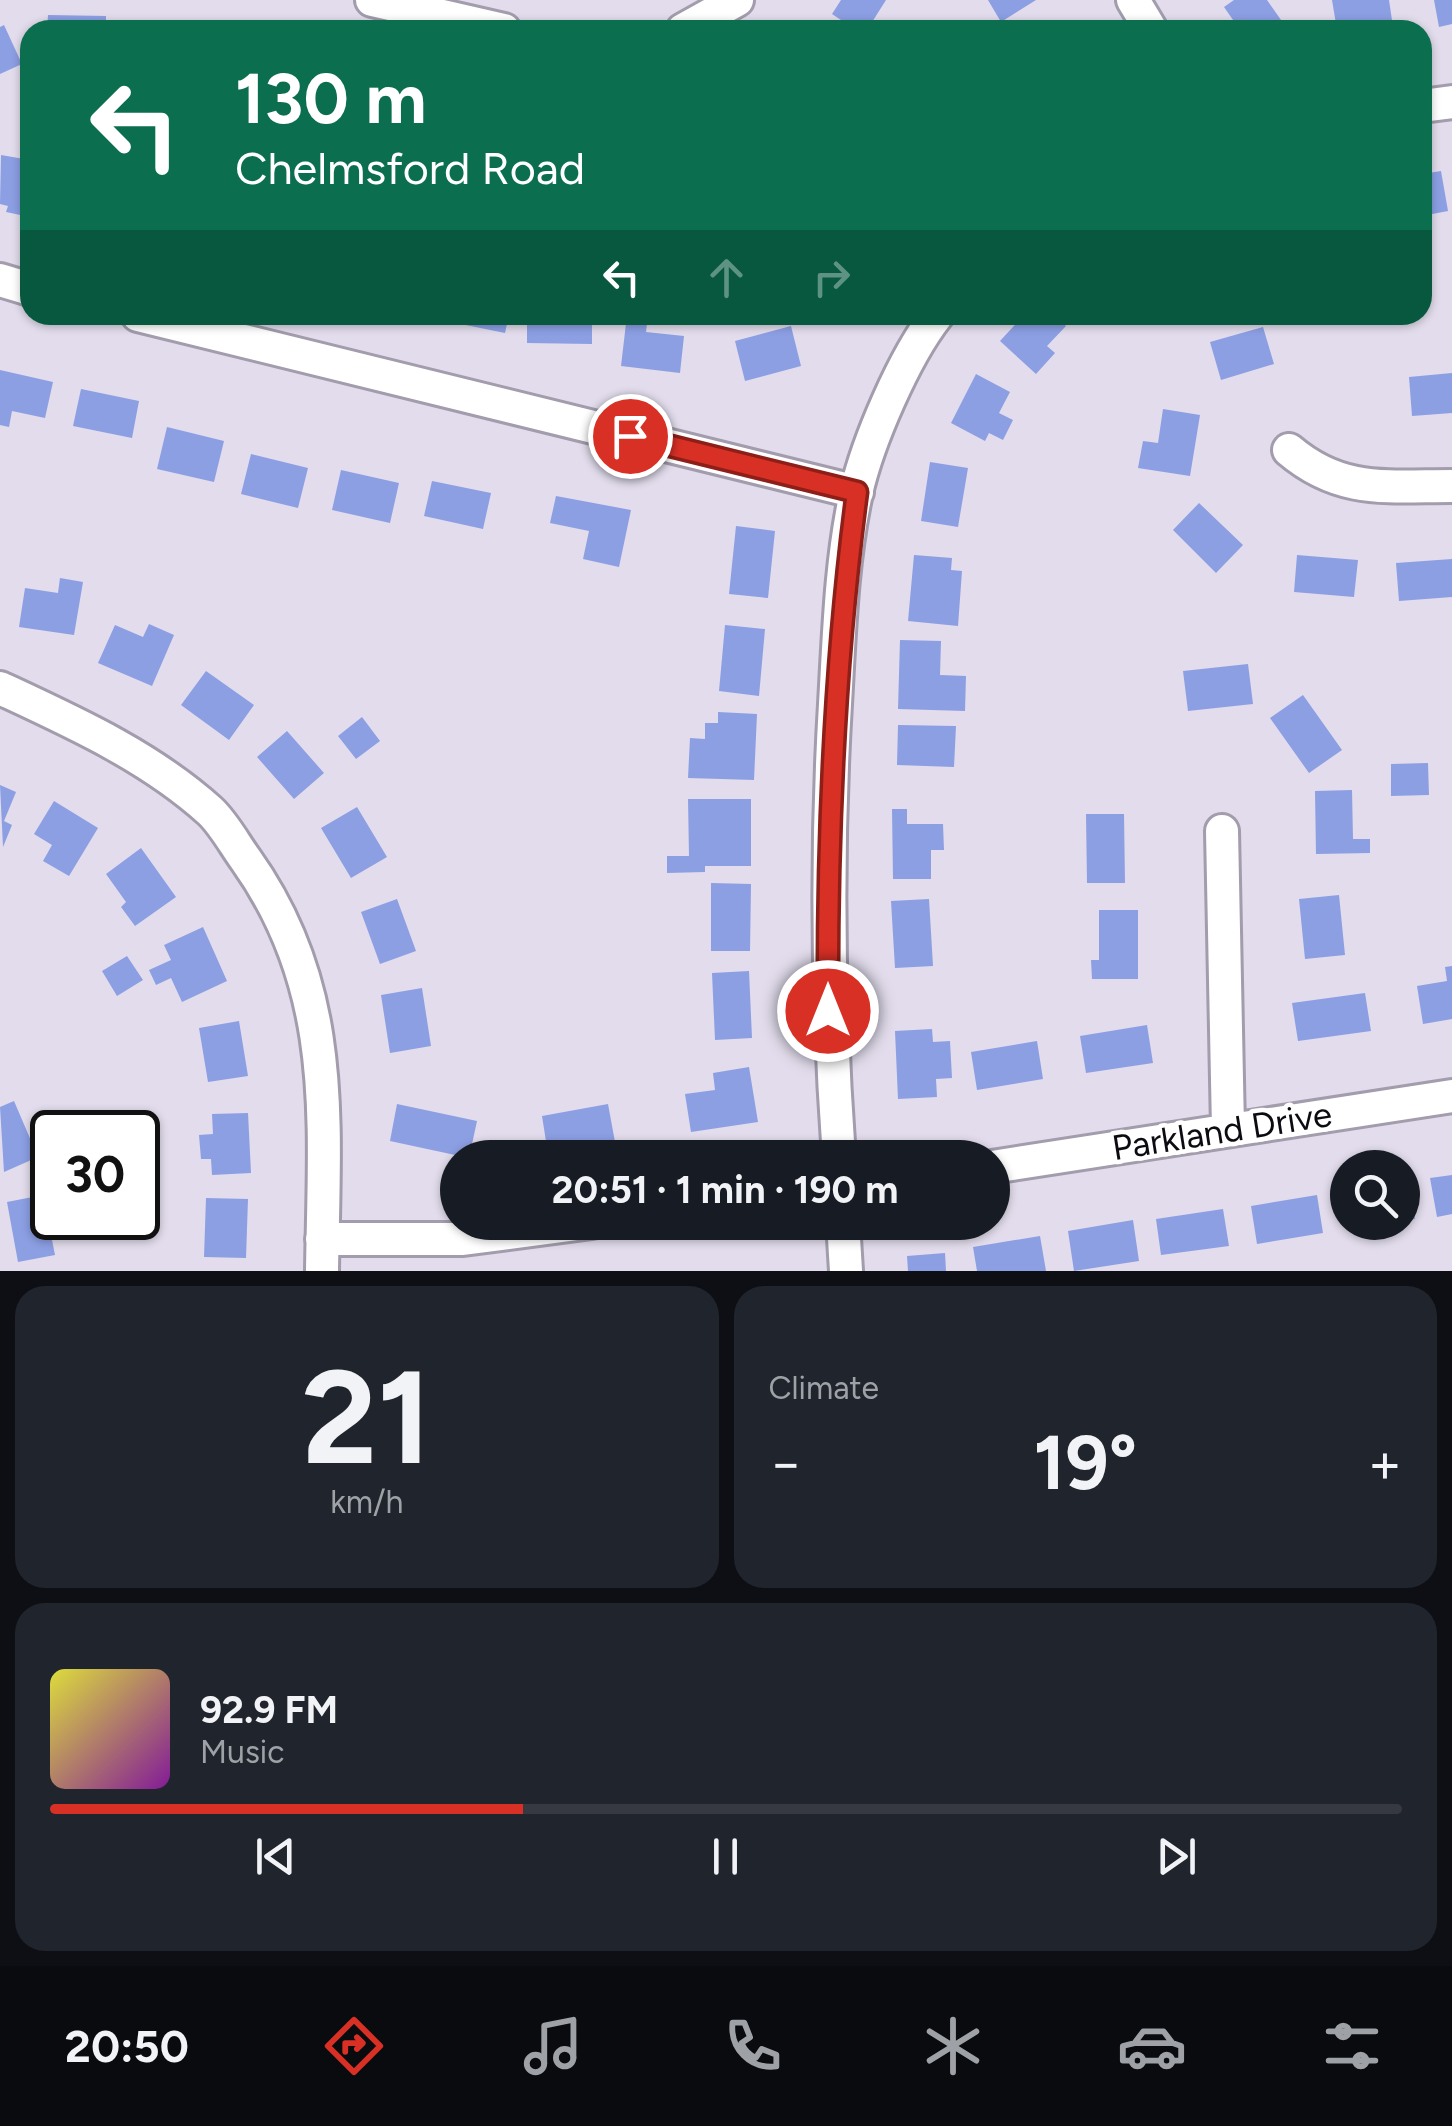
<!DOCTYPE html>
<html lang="en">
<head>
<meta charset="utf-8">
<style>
	body { margin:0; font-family:Figtree,sans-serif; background:#20242c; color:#f1f3f6; height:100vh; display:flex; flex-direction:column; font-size:38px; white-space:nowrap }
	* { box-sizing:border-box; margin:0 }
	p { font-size:32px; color:#9ea1a6 }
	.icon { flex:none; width:55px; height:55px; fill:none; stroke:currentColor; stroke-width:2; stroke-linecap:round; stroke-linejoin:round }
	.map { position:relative; height:1271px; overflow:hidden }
	.side { display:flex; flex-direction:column; gap:15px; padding:15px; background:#0d0f14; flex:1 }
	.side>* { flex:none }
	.banner { position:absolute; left:20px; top:20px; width:1412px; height:305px; border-radius:30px; box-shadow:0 2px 8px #0004; background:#0b6e4f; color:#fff; overflow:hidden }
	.controls { position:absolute; left:1330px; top:1150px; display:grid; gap:20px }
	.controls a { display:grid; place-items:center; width:90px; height:90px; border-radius:50%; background:#171b24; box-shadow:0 2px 8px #0004; font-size:50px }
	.speed { position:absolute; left:30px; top:1110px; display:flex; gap:20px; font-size:50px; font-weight:700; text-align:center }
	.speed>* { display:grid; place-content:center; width:130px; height:130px; border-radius:50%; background:#171b24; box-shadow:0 2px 8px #0004; line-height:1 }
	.speed .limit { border:5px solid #111; border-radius:15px; background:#fff; color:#111 }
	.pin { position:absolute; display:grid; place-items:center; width:85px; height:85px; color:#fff; margin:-42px; border:5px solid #fff; border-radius:50%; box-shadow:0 2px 10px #0007 }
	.me { position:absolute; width:110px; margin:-55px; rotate:0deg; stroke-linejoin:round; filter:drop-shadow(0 0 8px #0008) }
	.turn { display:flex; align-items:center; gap:35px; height:210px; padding:0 50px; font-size:45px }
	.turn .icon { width:130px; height:130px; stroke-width:2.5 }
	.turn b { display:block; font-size:70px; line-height:85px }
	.lanes { display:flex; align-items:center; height:95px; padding:0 50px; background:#0003; justify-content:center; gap:50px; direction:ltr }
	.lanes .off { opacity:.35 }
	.big { font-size:75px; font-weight:700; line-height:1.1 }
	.side .tile { flex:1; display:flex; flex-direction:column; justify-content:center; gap:15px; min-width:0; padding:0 35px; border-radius:30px; background:#20242c }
	.side .dial { align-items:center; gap:0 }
	.dial b { font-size:130px; line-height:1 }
	.song { display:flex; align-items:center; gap:30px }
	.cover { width:120px; height:120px; border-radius:15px; background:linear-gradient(135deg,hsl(60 70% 55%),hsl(290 70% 35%)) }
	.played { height:10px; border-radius:5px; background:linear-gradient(90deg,#d93025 35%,#363941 35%) }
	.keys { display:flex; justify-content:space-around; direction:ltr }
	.heat { display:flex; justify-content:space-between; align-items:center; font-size:55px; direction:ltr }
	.side .tiles { flex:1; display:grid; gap:15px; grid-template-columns:1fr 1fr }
	.tile:last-child { grid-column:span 2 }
	.trip { position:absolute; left:440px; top:1140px; width:570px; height:100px; border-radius:50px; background:#171b24; box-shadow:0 2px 8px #0004; font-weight:700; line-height:100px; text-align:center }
	.tabs { display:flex; height:160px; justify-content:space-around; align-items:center; background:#090b0e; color:#9ea1a6 }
	.tabs .icon { width:70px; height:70px }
	.tabs .current { color:#d93025 }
	.tabs b { font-size:45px; color:#f1f3f6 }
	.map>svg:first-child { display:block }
</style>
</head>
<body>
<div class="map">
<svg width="1452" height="1271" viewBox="0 0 1452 1271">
	<rect width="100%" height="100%" fill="#e2dcec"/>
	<path fill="#8c9fe3" d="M841,0H886L867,30H856L832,14Z
		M988,0H1036L1001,22Z
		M1234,0H1267L1288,30H1240L1224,7Z
		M1332,0H1389L1393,27L1337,30Z
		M1434,0H1452V24L1439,27Z
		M48,15L106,16V30H47Z
		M4,25L22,64L0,74V27Z
		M1,155L30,160V217L6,212L8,206L0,204Z
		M1441,171L1448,211L1422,216V174Z
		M447,315H509L505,333L446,321Z
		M527,315H592V344L527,343Z
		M627,315H648L646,332L684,336L680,373L621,366Z
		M1024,315H1054L1066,326L1047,346L1055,353L1036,374L1000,341Z
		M791,326L801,366L745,381L735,341Z
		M1263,327L1274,364L1221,380L1210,342Z
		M0,370L53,382L45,418L12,411L9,427L0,425Z
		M1452,373V413L1412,416L1409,377Z
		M976,374L1010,392L999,413L1013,420L1003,440L989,433L985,441L951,423Z
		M81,389L139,401L132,438L73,426Z
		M1163,409L1200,415L1190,476L1138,468L1143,441L1158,443Z
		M167,427L224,441L214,482L157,469Z
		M251,454L308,468L298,508L241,494Z
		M930,462L968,468L958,527L921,521Z
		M341,470L399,483L390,523L332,510Z
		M432,481L491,493L483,529L424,516Z
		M556,496L631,510L619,567L583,559L589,531L550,523Z
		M1199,503L1243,545L1216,573L1173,530Z
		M736,526L775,531L768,598L729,594Z
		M914,555L952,558L951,570L962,571L958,626L908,621Z
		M1297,555L1358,560L1354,597L1294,592Z
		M1452,559V597L1399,601L1396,563Z
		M60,578L83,582L74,635L19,627L25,588L58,593Z
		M149,624L174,635L152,686L98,663L115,625L143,637Z
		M725,625L765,629L759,696L719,691Z
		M900,640L941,641L940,675L966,676L965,711L898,709Z
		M1248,664L1253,704L1188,711L1183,671Z
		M206,671L254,705L229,740L181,705Z
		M1303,695L1342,750L1309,773L1270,718Z
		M718,712L757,714L754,780L688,778L690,738L705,739V723H718Z
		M362,717L380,741L356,759L338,736Z
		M898,725L956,726L954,767L897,765Z
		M287,731L324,773L294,799L257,757Z
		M1428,763L1429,795L1391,796V764Z
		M0,785L16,792L4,821L12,825L3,847Z
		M1352,790L1353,839H1370V853L1316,854L1315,791Z
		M688,799H751V866H705V872L667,873V856H689Z
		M54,801L98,828L69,876L43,861L52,845L34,834Z
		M357,807L387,857L351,878L321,828Z
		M892,809H907V824H943L944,850H931V879H893Z
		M1086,814H1124L1125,883H1087Z
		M141,848L176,897L135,926L121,907L126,902L106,874Z
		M711,883L751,884L750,951H711Z
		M1339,895L1345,955L1305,959L1299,899Z
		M397,899L416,951L380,964L361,912Z
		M929,899L933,966L895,968L891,901Z
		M1099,910H1138V979H1092L1091,960H1099Z
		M203,927L227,981L182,1002L171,978L156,985L149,970L171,960L164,945Z
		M127,956L143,980L117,996L102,971Z
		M1452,966V1019L1423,1024L1417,986L1447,981L1445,967Z
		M749,971L752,1038L715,1040L712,973Z
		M422,988L431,1046L390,1053L381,995Z
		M1365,993L1371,1031L1298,1041L1292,1003Z
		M239,1021L248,1076L208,1082L199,1028Z
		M1147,1025L1153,1063L1086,1073L1080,1036Z
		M932,1029L933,1042L950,1041L952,1078L936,1079L937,1097L898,1099L895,1031Z
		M1037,1041L1043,1079L977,1090L971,1052Z
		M749,1067L758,1122L691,1132L685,1094L715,1090L713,1073Z
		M14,1101L38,1157L4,1172L0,1107Z
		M397,1104L477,1121L469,1158L390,1141Z
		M608,1104L615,1142L548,1154L542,1116Z
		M248,1113L251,1173L212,1175L211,1159H201L199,1135L213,1134L212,1114Z
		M1452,1175V1214L1437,1217L1430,1178Z
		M1408,1180L1415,1219L1402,1221V1181Z
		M43,1195L55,1255L18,1262L7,1202Z
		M1317,1195L1323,1233L1257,1244L1251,1206Z
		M206,1198L248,1199L246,1258L204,1257Z
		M1223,1209L1229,1246L1161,1255L1156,1219Z
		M1133,1220L1139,1261L1074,1271L1068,1231Z
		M1040,1236L1046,1271H977L973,1247Z
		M945,1253L946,1271H908L907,1256Z"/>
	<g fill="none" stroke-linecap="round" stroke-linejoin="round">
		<g stroke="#a29cac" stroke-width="38">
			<path id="minor" d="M372,0L504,30
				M1133,0L1151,30
				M683,30L737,0
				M1422,106L1452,102
				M0,280L30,289
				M138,315L857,492
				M1289,450C1341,494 1387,486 1452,486
				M0,688C73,722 149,756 210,811C224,824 235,845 246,860C338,989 324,1121 322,1271
				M1222,831L1228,1129
				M839,1158C828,1006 826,856 835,704C839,635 841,561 856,493C868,441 904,357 937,315
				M992,1167L1452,1096
				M843,1222L846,1271
				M322,1239H463L592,1222"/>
		</g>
		<use href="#minor" stroke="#fff" stroke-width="32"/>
	</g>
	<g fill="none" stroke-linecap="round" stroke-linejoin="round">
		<g stroke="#8d1f18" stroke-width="25">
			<path id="route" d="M630,436L857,492C834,665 827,836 828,1011"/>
		</g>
		<use href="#route" stroke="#d93025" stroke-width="18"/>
	</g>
	<g text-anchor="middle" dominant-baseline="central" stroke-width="9" stroke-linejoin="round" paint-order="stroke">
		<g font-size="35" fill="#0d0b11" stroke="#fff">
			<text transform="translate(1222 1131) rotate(-9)">Parkland Drive</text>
		</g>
	</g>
</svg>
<div class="controls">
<a><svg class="icon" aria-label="search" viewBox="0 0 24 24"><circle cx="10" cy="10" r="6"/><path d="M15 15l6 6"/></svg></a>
</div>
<div class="speed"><div class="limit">30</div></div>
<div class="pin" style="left:630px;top:436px;background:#d93025"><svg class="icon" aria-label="arrive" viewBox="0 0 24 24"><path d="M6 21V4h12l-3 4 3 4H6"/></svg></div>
<svg class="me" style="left:828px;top:1011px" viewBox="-20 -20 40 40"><circle r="17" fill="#d93025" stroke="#fff" stroke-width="3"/><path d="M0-11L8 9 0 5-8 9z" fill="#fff"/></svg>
<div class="trip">20:51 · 1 min · 190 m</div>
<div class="banner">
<div class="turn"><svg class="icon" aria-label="left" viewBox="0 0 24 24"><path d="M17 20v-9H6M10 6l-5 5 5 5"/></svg><div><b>130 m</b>Chelmsford Road</div></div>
<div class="lanes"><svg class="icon" aria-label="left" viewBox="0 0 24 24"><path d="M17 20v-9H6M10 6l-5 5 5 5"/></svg><svg class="icon off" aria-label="ahead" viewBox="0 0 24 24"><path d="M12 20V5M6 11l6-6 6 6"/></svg><svg class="icon off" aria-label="right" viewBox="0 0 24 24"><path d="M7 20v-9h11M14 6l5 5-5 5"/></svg></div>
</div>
</div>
<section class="side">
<div class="tiles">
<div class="tile dial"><b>21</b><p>km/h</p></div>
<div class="tile"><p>Climate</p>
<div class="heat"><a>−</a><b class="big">19°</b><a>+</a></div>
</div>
<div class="tile">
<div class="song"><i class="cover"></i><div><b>92.9 FM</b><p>Music</p></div></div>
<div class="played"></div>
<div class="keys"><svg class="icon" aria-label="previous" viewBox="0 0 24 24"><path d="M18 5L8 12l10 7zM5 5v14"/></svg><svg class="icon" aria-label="pause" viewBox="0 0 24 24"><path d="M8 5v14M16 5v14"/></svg><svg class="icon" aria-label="next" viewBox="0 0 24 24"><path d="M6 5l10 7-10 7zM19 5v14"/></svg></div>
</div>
</div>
</section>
<nav class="tabs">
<b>20:50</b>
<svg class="icon current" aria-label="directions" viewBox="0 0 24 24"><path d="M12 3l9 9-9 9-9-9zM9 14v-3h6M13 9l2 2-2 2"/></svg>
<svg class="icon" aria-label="music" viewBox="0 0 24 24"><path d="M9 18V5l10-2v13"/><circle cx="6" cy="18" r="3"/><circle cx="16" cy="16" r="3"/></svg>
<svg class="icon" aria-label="phone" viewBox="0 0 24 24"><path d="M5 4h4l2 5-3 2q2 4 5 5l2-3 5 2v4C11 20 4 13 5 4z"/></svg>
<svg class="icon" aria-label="climate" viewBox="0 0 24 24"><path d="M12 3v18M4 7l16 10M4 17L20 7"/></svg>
<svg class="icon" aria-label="car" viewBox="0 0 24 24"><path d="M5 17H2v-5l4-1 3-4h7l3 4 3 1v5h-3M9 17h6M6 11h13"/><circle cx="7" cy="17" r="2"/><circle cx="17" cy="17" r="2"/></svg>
<svg class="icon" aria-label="filters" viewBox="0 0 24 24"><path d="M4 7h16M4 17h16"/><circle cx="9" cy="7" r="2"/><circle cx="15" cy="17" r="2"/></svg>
</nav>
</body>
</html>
